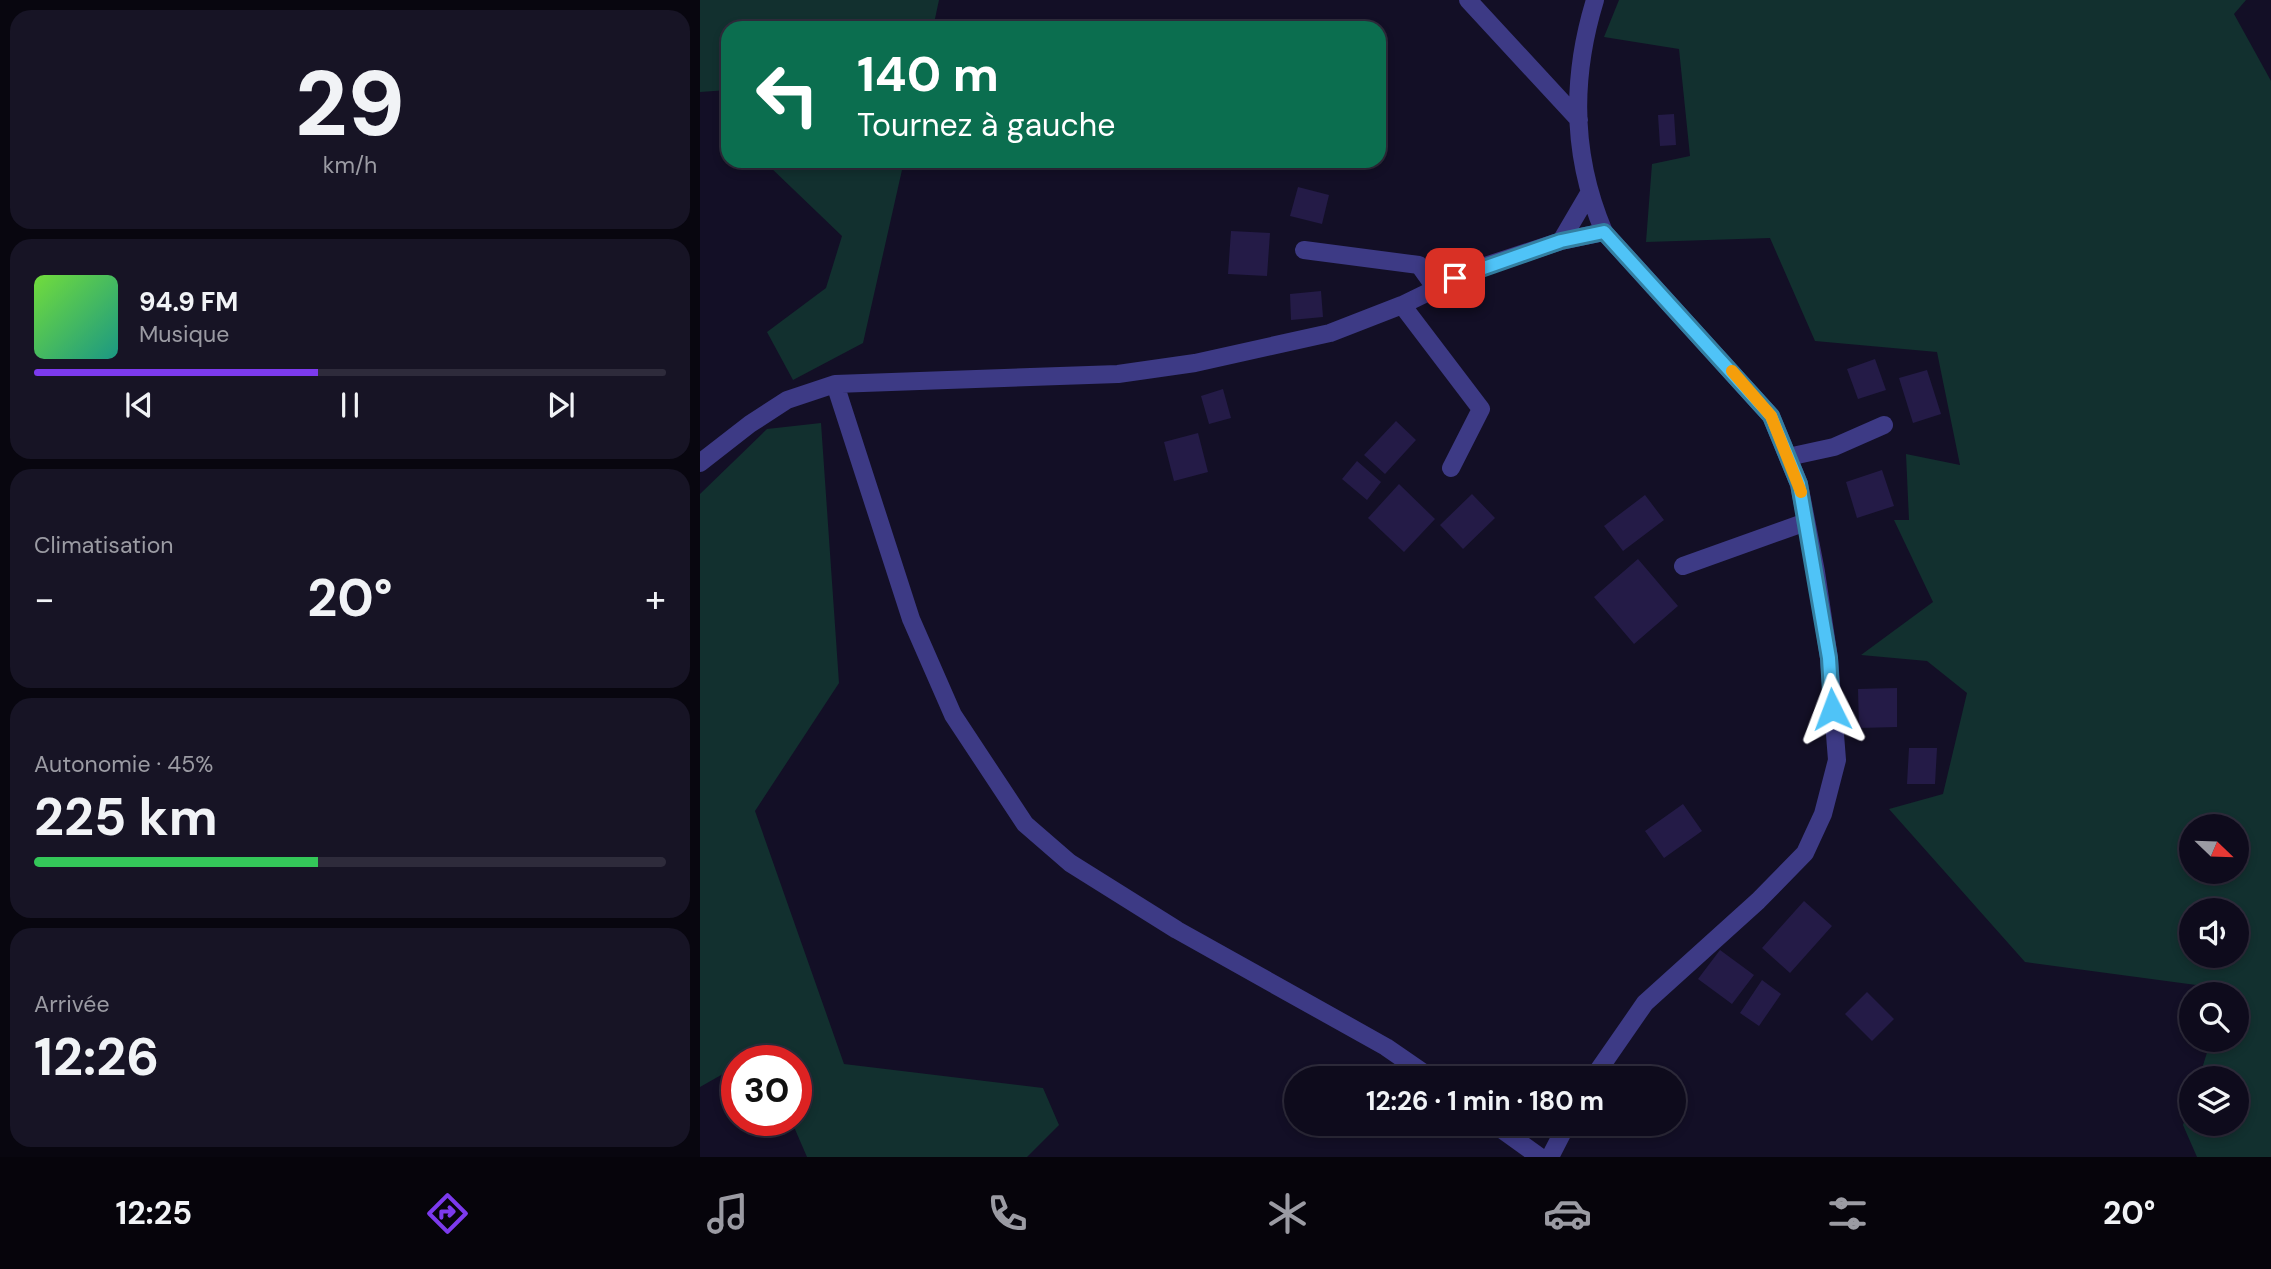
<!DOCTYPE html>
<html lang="fr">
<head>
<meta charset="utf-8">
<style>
	body { margin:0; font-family:"DM Sans",sans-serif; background:#171425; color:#f1f3f6; height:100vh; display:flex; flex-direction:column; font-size:26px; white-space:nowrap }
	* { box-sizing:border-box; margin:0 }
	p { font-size:23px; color:#9b9ba3 }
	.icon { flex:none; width:38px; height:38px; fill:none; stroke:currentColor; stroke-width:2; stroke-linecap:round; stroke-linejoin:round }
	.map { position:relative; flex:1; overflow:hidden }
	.details { display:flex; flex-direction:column; gap:10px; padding:10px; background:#08060f; width:700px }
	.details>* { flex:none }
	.hud { position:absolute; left:21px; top:21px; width:665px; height:147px; border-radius:21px; box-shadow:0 4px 10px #0003,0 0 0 2px #2e2b3b; background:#0b6e4f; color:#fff; overflow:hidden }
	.needle { width:46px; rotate:113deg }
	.controls { position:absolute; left:1479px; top:814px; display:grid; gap:14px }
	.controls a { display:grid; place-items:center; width:70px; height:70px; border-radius:50%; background:#0e0b1c; box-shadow:0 4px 10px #0003,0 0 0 2px #2e2b3b; font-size:35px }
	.speed { position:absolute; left:21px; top:1045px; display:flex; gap:14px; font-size:35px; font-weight:700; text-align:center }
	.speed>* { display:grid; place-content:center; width:91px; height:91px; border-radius:50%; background:#0e0b1c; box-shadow:0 4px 10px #0003,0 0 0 2px #2e2b3b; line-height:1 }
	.speed .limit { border:10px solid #d22; background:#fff; color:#111 }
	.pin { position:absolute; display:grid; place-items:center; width:60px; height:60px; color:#fff; margin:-30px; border-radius:14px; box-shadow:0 4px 10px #0006 }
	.me { position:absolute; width:77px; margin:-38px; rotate:357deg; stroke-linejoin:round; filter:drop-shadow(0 0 5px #0008) }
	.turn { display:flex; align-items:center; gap:24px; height:147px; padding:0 21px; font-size:32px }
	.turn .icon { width:91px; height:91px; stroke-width:2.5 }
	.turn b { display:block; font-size:49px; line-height:60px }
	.big { font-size:52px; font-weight:700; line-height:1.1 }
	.details .widget { flex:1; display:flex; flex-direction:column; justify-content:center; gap:10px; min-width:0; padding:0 24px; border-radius:21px; background:#171425 }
	.details .dial { align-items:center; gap:0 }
	.dial b { font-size:91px; line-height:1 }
	.song { display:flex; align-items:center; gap:21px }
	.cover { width:84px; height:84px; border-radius:10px; background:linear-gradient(135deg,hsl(100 70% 55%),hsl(170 70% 35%)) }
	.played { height:7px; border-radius:4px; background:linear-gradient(90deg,#7c3aed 45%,#2e2b3b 45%) }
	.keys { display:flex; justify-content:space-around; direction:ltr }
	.heat { display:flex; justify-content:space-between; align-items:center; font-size:38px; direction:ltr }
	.charge { height:10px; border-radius:5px; background:linear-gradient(90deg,#34c759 45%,#2e2b3b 0) }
	.trip { position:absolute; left:584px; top:1066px; width:402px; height:70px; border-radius:35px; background:#0e0b1c; box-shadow:0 4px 10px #0003,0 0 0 2px #2e2b3b; font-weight:700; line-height:70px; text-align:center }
	.tabs { display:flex; height:112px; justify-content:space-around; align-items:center; background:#06040b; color:#9b9ba3 }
	.tabs .icon { width:49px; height:49px }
	.tabs .current { color:#7c3aed }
	.tabs b { font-size:32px; color:#f1f3f6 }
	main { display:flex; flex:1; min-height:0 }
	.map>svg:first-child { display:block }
</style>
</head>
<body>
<main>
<section class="details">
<div class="widget dial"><b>29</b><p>km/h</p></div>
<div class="widget">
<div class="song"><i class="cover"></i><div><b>94.9 FM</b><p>Musique</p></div></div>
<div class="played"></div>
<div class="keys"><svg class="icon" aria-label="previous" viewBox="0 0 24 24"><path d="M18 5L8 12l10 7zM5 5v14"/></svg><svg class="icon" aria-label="pause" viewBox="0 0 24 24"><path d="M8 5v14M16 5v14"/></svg><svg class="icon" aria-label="next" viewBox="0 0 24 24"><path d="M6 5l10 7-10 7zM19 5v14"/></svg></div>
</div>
<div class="widget"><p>Climatisation</p>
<div class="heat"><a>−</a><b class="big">20°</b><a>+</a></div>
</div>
<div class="widget"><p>Autonomie · 45%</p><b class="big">225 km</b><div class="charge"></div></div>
<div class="widget"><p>Arrivée</p><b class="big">12:26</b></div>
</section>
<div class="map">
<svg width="1571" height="1157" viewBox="0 0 1571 1157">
	<rect width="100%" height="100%" fill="#130f26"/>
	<path fill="#12302f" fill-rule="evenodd" d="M0,0H239L233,28H28V90L0,92Z
		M919,0H1546L1534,14L1571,81V1157H1497L1483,1125L1491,1101V1124H1536V1078H1499L1511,1040H1536V994H1525L1526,989L1325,962L1189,809L1243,794L1267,693L1227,661L1161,655L1233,602L1194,520H1209L1206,454L1260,465L1237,352L1115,341L1070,238L946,242L952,164L990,156L979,49L904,37ZM1491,826H1536V872H1491ZM1491,910H1536V956H1491Z
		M68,161H204L163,343L93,380L67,332L126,288L142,236L68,165Z
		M121,423L139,683L55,811L144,1064L343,1088L359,1125L327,1157H107L91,1120H96V1060H65L62,1052L46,1060H37V1066L0,1087V494L67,429Z"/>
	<path fill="#241b47" d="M974,114L976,145L960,146L958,115Z
		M598,187L629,195L622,224L590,216Z
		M531,231L570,233L567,276L528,274Z
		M621,291L623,317L591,320L590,294Z
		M1175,359L1186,390L1158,399L1147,369Z
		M1227,370L1241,414L1213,423L1199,378Z
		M523,389L531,418L509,424L501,396Z
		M696,421L716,440L685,474L664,455Z
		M498,433L508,472L474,481L464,442Z
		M657,461L681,482L667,500L642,479Z
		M1182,470L1194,506L1157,518L1146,482Z
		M699,484L735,519L704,552L668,518Z
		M772,494L795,518L763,549L740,525Z
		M945,495L964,520L923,551L904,526Z
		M938,559L978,606L934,644L894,597Z
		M1197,688V727L1159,728L1158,689Z
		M1209,748H1237L1235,784H1207Z
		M983,804L1002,831L964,858L945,831Z
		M1104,901L1132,926L1090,973L1062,948Z
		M1020,950L1054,975L1032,1004L998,979Z
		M1062,980L1081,994L1059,1026L1040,1013Z
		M1167,992L1194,1019L1172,1041L1145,1014Z"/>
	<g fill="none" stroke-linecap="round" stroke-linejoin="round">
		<path stroke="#3d3a85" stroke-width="18" d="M768,0L879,120
			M861,241L888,195
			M604,250L719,265L734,286
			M702,305L781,409L751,468
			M135,384L211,619L253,715L325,824L370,863L477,930L686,1047L731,1078
			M1088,457L1134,447L1184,425
			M0,463L50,424L87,400L135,384L418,374L495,363L630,333L702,305L776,269L861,241L904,232
			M983,566L1106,522
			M893,1078L945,1003L1058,901L1105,853L1123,814L1137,760L1129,658L1116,572L1099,484L1071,416L904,232C872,157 871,78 895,0
			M794,1124L840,1157
			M850,1157L867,1124"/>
	</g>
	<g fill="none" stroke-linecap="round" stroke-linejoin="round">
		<g stroke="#337fa1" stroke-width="18">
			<path id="route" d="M755,278L861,241L904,232L1071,416L1099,484L1129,658L1132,709"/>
		</g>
		<use href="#route" stroke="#4fc3f7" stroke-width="12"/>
		<path stroke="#f59e0b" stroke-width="12" d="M1032,371L1071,416L1101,492"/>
	</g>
</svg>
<div class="controls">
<a><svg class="needle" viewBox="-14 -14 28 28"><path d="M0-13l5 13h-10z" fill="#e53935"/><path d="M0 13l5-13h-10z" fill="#9b9ba3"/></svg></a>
<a><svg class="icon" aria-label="sound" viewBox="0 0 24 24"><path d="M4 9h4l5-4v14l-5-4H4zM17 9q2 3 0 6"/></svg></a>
<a><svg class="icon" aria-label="search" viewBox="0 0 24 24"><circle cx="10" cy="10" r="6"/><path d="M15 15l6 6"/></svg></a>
<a><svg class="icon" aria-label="layers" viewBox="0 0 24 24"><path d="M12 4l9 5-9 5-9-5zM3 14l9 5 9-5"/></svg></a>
</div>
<div class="speed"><div class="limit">30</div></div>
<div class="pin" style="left:755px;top:278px;background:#d93025"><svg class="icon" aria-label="arrive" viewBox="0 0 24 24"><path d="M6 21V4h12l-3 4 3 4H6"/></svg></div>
<svg class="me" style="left:1132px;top:709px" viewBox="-20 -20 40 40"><path d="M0-17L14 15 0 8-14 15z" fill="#4fc3f7" stroke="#fff" stroke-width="4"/></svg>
<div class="trip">12:26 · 1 min · 180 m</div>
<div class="hud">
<div class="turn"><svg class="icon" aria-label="left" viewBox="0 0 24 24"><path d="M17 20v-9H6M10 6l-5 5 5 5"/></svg><div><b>140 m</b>Tournez à gauche</div></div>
</div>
</div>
</main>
<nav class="tabs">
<b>12:25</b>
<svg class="icon current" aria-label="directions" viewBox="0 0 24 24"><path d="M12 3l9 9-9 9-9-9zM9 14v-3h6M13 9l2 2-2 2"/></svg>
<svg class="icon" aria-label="music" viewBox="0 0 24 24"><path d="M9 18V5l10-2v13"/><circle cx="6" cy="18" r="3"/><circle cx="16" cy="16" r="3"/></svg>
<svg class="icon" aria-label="phone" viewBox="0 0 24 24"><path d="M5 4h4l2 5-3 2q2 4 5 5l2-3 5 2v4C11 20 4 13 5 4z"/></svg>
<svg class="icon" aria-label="climate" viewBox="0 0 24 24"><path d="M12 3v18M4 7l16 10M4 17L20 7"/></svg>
<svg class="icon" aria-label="car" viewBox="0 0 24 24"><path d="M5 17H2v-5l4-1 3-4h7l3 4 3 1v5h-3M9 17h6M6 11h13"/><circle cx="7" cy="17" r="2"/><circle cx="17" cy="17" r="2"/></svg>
<svg class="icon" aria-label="filters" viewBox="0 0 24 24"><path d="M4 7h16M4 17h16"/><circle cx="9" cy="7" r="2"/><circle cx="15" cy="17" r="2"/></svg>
<b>20°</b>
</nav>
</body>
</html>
